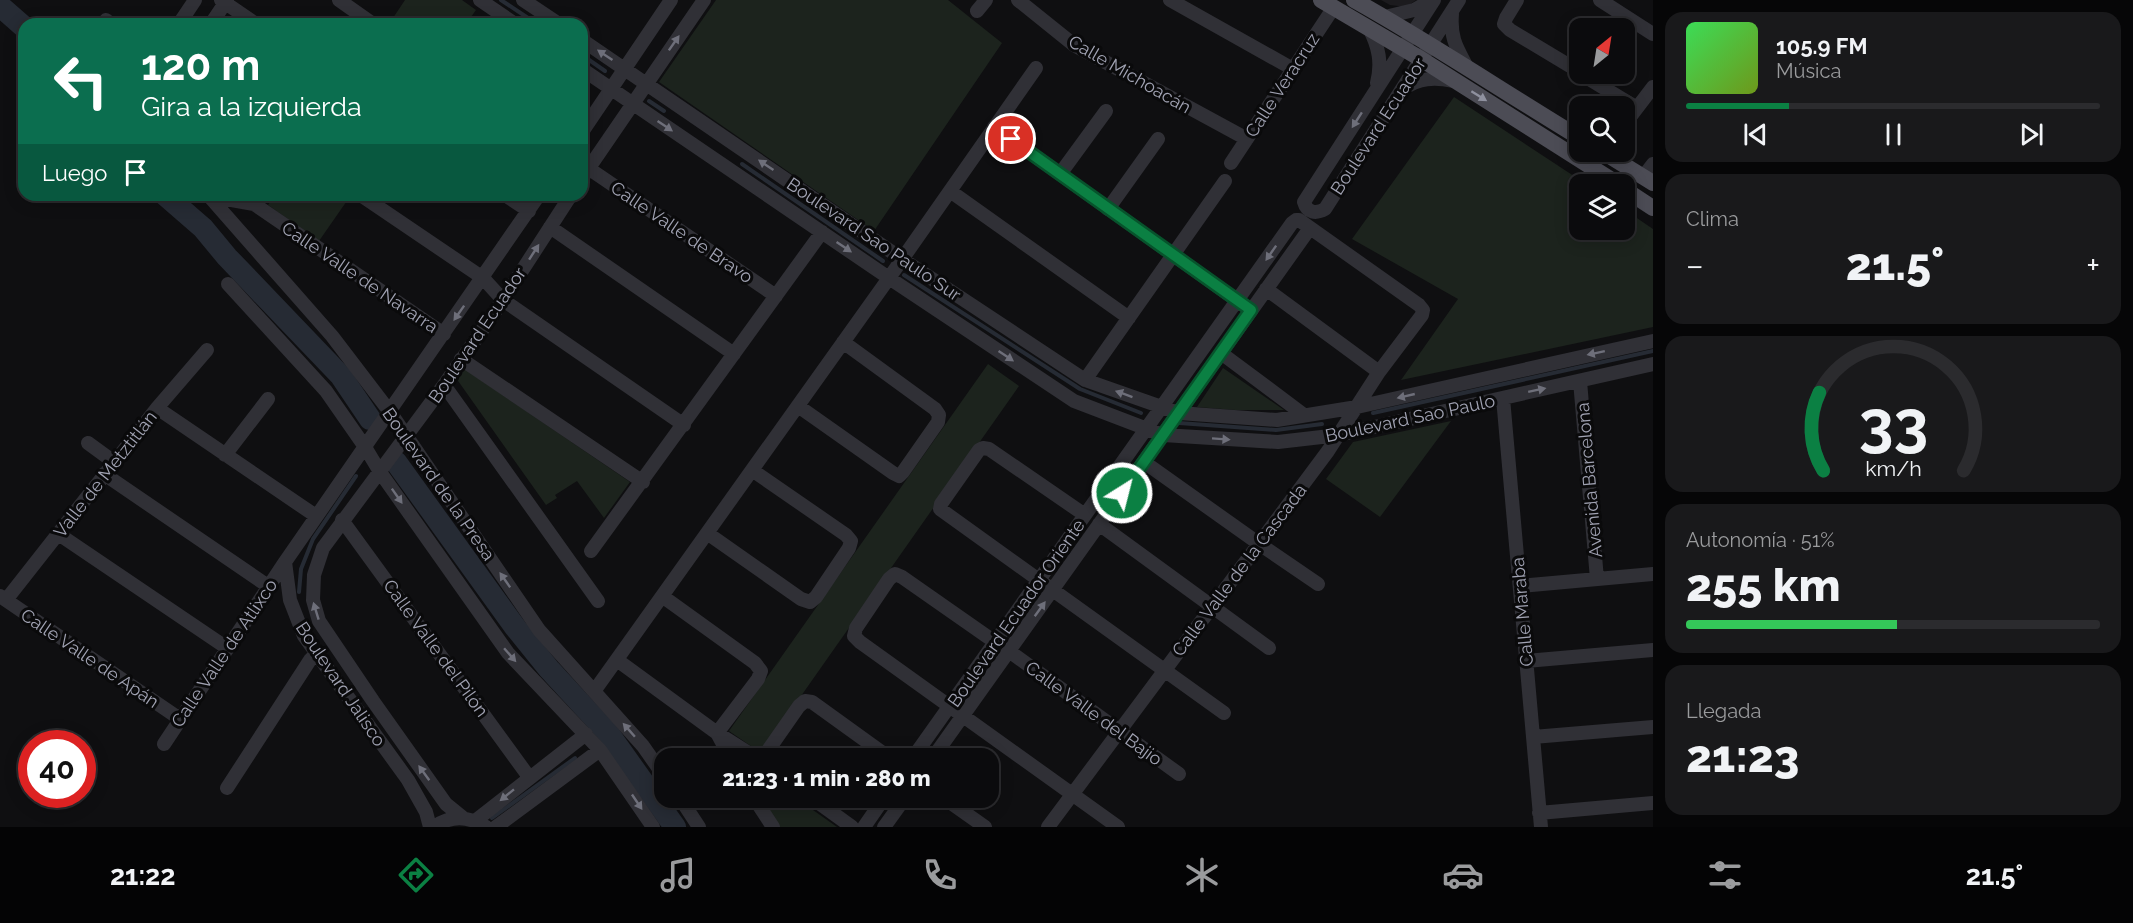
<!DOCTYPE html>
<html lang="es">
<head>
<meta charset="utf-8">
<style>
	body { margin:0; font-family:Raleway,sans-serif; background:#19191b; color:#f1f3f6; height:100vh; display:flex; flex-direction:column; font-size:22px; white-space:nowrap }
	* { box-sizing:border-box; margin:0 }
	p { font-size:20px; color:#9a9b9d }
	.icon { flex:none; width:33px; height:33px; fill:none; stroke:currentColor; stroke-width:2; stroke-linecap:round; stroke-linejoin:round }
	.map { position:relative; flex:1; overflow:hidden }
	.drawer { display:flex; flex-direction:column; gap:12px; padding:12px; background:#060607; width:480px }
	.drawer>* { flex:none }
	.hud { position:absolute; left:18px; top:18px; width:570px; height:183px; border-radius:18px; box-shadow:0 3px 15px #0003,0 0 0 2px #2b2b2e; background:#0b6e4f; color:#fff; overflow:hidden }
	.needle { width:39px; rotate:30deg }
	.buttons { position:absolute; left:1569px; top:18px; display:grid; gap:12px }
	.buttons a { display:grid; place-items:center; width:66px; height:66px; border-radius:12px; background:#0b0b0d; box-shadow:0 3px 15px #0003,0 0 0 2px #2b2b2e; font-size:30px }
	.speed { position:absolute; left:18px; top:730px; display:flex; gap:12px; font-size:30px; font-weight:700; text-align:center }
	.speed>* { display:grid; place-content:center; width:78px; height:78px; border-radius:50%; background:#0b0b0d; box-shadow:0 3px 15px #0003,0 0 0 2px #2b2b2e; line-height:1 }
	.speed .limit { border:9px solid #d22; background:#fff; color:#111 }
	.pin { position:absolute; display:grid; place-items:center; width:51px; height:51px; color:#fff; margin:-26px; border:3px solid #fff; border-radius:50%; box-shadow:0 2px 6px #0007 }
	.me { position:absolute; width:66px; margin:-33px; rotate:36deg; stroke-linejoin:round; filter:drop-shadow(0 0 4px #0008) }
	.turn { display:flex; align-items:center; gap:21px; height:126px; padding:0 24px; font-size:27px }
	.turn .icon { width:78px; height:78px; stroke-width:2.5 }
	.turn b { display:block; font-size:42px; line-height:51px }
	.then { display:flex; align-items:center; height:57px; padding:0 24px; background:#0003; gap:12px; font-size:22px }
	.big { font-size:45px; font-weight:800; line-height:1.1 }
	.drawer .tile { flex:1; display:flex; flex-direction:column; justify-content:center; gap:9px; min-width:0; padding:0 21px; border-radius:18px; background:#19191b }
	.drawer .dial { align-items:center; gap:0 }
	.dial svg { height:156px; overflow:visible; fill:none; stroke:#2b2b2e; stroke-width:7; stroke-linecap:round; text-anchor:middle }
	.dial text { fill:#f1f3f6; stroke:none }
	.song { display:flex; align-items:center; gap:18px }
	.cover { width:72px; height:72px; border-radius:9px; background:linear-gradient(135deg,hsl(130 70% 55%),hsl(80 70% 35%)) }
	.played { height:6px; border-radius:3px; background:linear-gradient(90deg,#0b8043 25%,#2b2b2e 25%) }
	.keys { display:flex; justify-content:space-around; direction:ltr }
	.heat { display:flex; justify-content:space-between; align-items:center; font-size:33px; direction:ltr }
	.charge { height:9px; border-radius:4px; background:linear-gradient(90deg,#34c759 51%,#2b2b2e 0) }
	.trip { position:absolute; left:654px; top:748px; width:345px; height:60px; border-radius:18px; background:#0b0b0d; box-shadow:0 3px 15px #0003,0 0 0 2px #2b2b2e; font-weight:800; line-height:60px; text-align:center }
	.tabs { display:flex; height:96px; justify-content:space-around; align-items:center; background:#040405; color:#9a9b9d }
	.tabs .icon { width:42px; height:42px }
	.tabs .on { color:#0b8043 }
	.tabs b { font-size:27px; color:#f1f3f6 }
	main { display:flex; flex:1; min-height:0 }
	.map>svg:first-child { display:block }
</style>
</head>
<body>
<main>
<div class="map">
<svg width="1653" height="827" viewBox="0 0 1653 827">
	<rect width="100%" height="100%" fill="#0f0f11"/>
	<path fill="#1c1b1e" d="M1381,0H1416L1406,7L1390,5Z"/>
	<path fill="#1c231d" d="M405,0H462L476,10L466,24H389Z
		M716,0H948L1002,43L874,231L659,82Z
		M1454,97L1586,184H1580V230H1624L1625,210L1653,229V327L1401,380L1458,299L1352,239Z
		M275,195H351L319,241L268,205Z
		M988,364L1019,386L761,753L729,731Z
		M463,368L630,482L604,518L577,481L555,495L557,498L546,505L456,378Z
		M1223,368L1284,410H1235L1197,407Z
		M1451,421L1380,517L1326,479L1353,442Z
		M761,798H796L837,827H780Z"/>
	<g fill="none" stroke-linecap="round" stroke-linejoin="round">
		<path stroke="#262b34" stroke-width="4" d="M501,0L537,24
			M582,55L605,71
			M649,101L664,111
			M742,164L883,261
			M904,275L1080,389L1141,413
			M1373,413L1653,351
			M1179,423L1276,430L1322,424
			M398,474L407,477
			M299,592L301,569L313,539L356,476
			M492,818L575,758"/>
		<path stroke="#262b34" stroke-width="22" d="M0,6L24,27
			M165,195L203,228L227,257L341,376L370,419
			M396,462L515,627L549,669L609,734L675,827"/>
		<path stroke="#303036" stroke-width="14" d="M221,0L256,24
			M339,0L373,24
			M480,0L515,24
			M523,0L559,24
			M1018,0L1074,45L1247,139
			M1170,0L1293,69
			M1434,0L1304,202C1307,213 1316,214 1325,209L1459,0
			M1517,0L1506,18L1504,24L1510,30L1580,72
			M1600,0L1653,34
			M977,11L986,0
			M1452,14C1450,39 1457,48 1468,69
			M1385,17L1414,10L1432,0
			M106,20L111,24
			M179,24L195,0
			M211,24L227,0
			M1369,28C1379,47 1382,63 1377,83
			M582,40L902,259L1085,380L1179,413L1277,420L1357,407L1653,341
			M582,69L889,278L1074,401L1163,435L1278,442L1339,435L1653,364
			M1581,74L1637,108
			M1403,89C1419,78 1434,77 1453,81
			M1624,125L1653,87
			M994,127L1245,306
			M582,132L671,0
			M1231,163L1334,7
			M588,168L776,296
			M1060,174L1106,111
			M1643,177L1653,164
			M582,178L704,0
			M950,191L1129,318
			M208,195L332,336L390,412L539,630L643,746L664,776
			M505,195L529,211
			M209,196L254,204L444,334
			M362,196L483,278L503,300L684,425
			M1108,209L1158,139
			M550,227L734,354
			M228,284L326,391L365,447L380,472L508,653L600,750L653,827
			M1266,289L1379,372
			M1221,353L1304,415
			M461,359L643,482
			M1085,380L1225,181
			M1580,381L1597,579
			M444,385L598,601
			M1503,398L1541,827
			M798,406L893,473L899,476L903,472L938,422L939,415L935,409L843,342
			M157,408L316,516
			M88,443L114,462
			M225,455L268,399
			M1144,462L1258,543L1318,584
			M104,474L268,586
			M1085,515L989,449L983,448L979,450L941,504L940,509L1224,713
			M342,520L529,777
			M1099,524L1269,648
			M57,533L227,648
			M707,533L801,599L810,602L816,597L849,548L851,541L846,535L752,470
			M591,551L822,232
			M1520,586L1653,574
			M0,596L180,719
			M662,596L755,663L761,671L758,679L717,733L758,759
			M6,600L157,408L207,350
			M995,642L902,577L895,574L889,579L856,628L854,636L860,642L1118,827
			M1009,651L1179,774
			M617,660L717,733L731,759
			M1526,661L1653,650
			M595,690L889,278L1036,68
			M1533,737L1653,727
			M164,744L285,562
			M762,759L799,706L805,701L812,702L891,759
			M912,759L1292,223L1296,220H1299L1419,305L1423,310L1422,315L1379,372L1328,451L1048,827
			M932,759L1310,228
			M227,788L310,660L317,653
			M680,798L699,827
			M754,798L773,827
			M812,798L852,827
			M944,798L985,827
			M1539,813L1653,803
			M462,817L446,804L373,701L319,621L313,600L314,575L323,548L444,385L503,300L571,195
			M475,821L586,734
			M430,827L426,812L408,780L304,636L290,600L285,562L539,195
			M434,827C451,815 469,816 486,827
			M496,827L600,750
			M864,827L884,798
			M884,827L905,798"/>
		<path stroke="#4c4c55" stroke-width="16" d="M1321,0L1421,59L1618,184
			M1354,0C1431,43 1504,92 1580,138
			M1603,152L1653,183
			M1624,189L1653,208"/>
	</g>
	<defs><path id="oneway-solid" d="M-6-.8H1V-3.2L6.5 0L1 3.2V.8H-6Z" transform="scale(1.5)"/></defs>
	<g fill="#6e6f7a">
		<use href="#oneway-solid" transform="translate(674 43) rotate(-55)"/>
		<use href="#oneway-solid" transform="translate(605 55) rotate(-146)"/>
		<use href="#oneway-solid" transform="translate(1357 120) rotate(123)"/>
		<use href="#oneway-solid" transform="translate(665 126) rotate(34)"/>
		<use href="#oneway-solid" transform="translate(766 165) rotate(-146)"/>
		<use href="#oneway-solid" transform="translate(844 247) rotate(34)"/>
		<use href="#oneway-solid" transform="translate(534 252) rotate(-57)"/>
		<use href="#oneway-solid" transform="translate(1271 253) rotate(125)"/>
		<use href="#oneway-solid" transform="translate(459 313) rotate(125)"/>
		<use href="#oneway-solid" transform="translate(1596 353) rotate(168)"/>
		<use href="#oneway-solid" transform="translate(1006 356) rotate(34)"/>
		<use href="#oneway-solid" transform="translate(1537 390) rotate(-12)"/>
		<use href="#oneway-solid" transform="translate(1124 394) rotate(-160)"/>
		<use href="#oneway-solid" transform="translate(1406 396) rotate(167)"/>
		<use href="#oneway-solid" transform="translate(1221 439) rotate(4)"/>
		<use href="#oneway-solid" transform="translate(397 496) rotate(55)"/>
		<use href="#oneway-solid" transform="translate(505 580) rotate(-125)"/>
		<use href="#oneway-solid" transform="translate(1040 609) rotate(-54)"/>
		<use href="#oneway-solid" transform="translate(316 611) rotate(-107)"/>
		<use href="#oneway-solid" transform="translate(510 655) rotate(49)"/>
		<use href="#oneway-solid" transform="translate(629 730) rotate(-131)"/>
		<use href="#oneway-solid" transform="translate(424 773) rotate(-126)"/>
		<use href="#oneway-solid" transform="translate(507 795) rotate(141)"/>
		<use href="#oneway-solid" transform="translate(637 802) rotate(56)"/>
	</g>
	<use fill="#8f919f" href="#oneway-solid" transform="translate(1479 96) rotate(32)"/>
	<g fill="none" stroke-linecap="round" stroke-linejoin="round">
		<g stroke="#07532c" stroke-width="15">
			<path id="route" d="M1011,139L1251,310L1122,493"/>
		</g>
		<use href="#route" stroke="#0b8043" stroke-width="10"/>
	</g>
	<g text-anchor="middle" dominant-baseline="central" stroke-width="6" stroke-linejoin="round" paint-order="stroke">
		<g font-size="18" fill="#a0a2b2" stroke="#0a0a0b">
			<text transform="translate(1130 74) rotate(30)">Calle Michoacán</text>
			<text transform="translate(1282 85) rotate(-57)">Calle Veracruz</text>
			<text transform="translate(1378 126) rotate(-57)">Boulevard Ecuador</text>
			<text transform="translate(682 232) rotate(34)">Calle Valle de Bravo</text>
			<text transform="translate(874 239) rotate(34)">Boulevard Sao Paulo Sur</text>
			<text transform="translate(360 277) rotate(34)">Calle Valle de Navarra</text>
			<text transform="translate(477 335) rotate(-56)">Boulevard Ecuador</text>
			<text transform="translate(1410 418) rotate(-12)">Boulevard Sao Paulo</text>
			<text transform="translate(105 474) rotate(-52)">Valle de Metztitlán</text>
			<text transform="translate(1589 480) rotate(-95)">Avenida Barcelona</text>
			<text transform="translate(439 484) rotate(55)">Boulevard de la Presa</text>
			<text transform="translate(1239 570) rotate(-53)">Calle Valle de la Cascada</text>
			<text transform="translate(1522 612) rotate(-95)">Calle Maraba</text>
			<text transform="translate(1016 613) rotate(-55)">Boulevard Ecuador Oriente</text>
			<text transform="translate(436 648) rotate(54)">Calle Valle del Pilón</text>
			<text transform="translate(224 653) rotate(-56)">Calle Valle de Atlixco</text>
			<text transform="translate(90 658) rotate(34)">Calle Valle de Apán</text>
			<text transform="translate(341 684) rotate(56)">Boulevard Jalisco</text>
			<text transform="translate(1094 713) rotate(36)">Calle Valle del Bajio</text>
		</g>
	</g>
</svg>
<div class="buttons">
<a><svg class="needle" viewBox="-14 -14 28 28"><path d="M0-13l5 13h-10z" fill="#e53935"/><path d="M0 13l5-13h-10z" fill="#9a9b9d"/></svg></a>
<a><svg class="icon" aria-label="search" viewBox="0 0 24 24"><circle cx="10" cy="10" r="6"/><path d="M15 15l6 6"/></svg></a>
<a><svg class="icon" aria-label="layers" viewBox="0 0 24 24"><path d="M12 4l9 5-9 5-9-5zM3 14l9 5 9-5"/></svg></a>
</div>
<div class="speed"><div class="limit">40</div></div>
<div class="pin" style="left:1011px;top:139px;background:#d93025"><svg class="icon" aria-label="arrive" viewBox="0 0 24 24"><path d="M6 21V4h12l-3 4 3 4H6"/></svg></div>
<svg class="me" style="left:1122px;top:493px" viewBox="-20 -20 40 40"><circle r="17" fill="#0b8043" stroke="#fff" stroke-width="3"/><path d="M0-11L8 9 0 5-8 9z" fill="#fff"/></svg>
<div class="trip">21:23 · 1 min · 280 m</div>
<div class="hud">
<div class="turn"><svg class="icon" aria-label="left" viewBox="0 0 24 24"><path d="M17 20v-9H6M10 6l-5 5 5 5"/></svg><div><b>120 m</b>Gira a la izquierda</div></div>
<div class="then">Luego<svg class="icon" aria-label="arrive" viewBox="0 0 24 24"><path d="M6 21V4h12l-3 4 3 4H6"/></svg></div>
</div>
</div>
<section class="drawer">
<div class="tile">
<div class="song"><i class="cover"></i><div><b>105.9 FM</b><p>Música</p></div></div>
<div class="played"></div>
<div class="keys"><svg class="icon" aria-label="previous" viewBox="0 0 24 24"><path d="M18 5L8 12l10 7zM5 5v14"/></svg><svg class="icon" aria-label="pause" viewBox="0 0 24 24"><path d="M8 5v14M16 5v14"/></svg><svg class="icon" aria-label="next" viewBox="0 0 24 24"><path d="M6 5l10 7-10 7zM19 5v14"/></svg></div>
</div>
<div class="tile"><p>Clima</p>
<div class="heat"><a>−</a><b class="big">21.5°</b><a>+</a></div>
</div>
<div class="tile dial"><svg viewBox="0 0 100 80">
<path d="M14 69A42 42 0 1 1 86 69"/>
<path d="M14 69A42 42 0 0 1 12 29" stroke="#0b8043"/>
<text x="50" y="56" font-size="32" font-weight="700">33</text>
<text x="50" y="72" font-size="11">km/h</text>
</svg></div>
<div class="tile"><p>Autonomía · 51%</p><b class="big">255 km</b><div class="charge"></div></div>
<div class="tile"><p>Llegada</p><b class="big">21:23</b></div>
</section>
</main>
<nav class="tabs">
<b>21:22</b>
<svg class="icon on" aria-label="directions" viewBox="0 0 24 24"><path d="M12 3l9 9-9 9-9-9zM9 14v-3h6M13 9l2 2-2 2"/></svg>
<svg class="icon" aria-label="music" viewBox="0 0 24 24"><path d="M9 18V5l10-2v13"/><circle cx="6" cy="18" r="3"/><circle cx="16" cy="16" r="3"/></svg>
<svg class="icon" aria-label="phone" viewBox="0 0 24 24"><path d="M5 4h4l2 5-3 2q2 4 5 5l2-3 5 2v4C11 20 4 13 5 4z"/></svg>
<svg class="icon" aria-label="climate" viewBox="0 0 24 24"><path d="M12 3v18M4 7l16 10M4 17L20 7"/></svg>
<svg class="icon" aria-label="car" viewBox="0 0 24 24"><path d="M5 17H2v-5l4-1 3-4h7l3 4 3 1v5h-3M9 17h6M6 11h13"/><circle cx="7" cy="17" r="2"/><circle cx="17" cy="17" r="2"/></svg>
<svg class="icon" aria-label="filters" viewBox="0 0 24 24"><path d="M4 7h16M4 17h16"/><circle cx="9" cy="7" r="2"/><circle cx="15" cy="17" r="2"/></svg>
<b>21.5°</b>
</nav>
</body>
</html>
